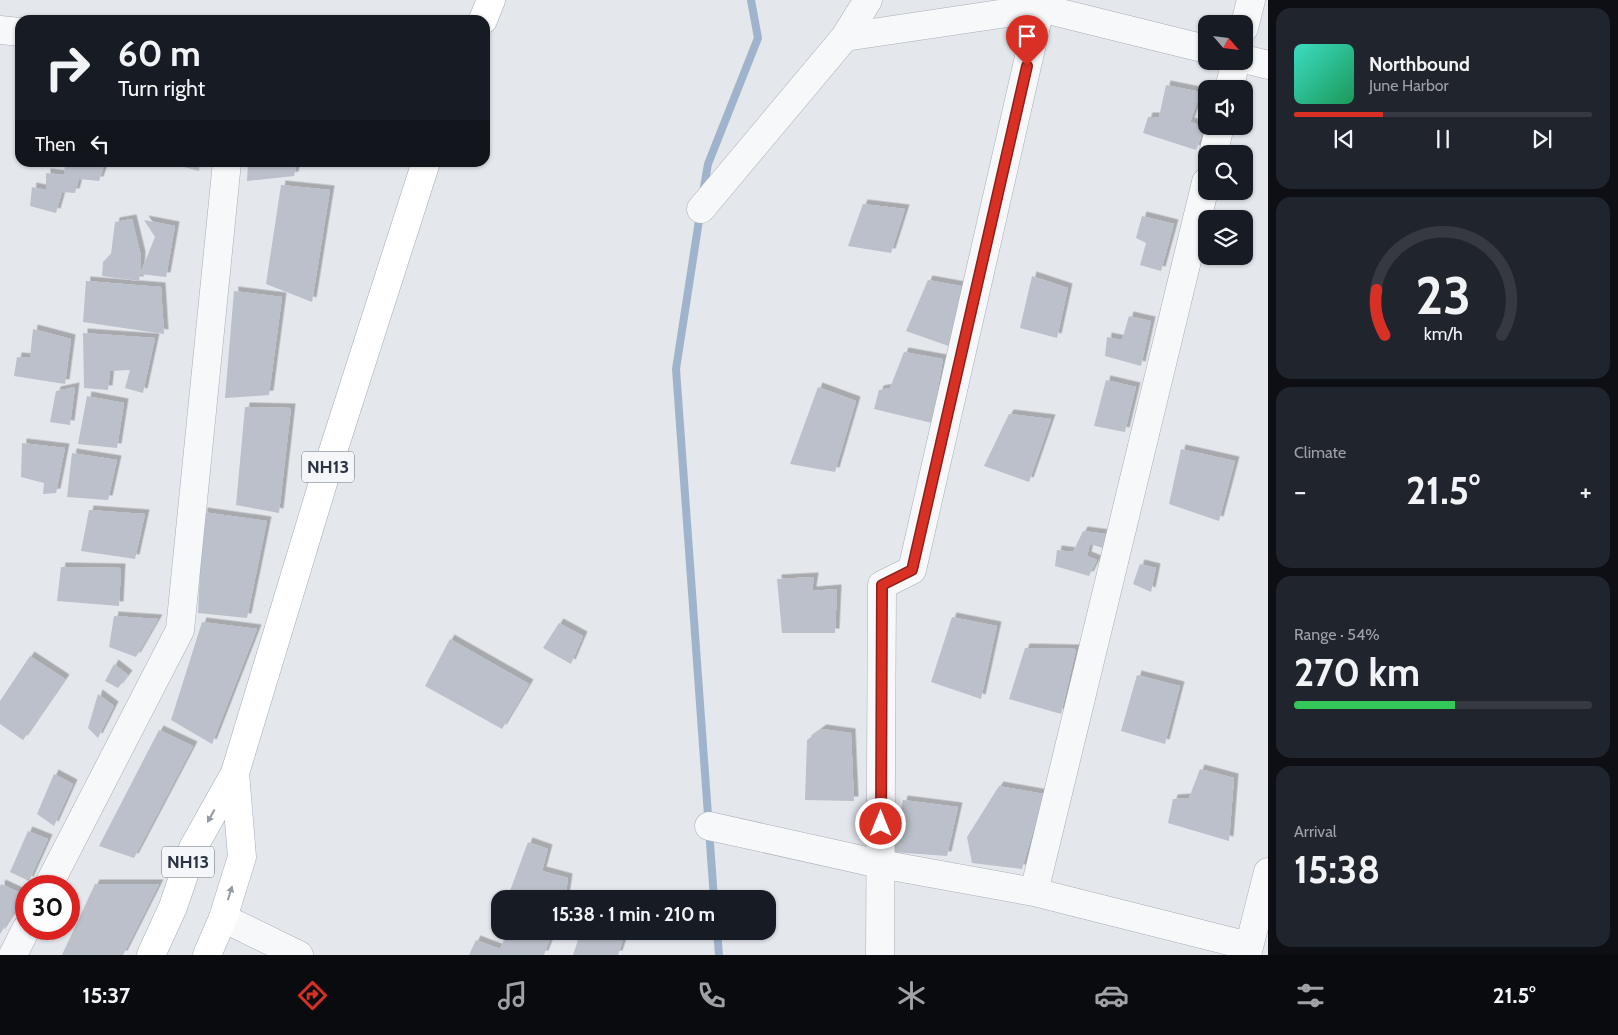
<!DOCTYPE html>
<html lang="en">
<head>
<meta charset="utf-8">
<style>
	body { margin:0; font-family:Cabin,sans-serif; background:#20242c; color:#f1f3f6; height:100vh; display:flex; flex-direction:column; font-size:19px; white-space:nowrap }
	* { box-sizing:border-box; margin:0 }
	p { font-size:16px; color:#9ea1a6 }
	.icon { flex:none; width:28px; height:28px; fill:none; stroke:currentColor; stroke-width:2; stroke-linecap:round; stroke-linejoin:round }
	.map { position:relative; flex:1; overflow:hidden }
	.details { display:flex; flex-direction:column; gap:8px; padding:8px; background:#0d0f14; width:350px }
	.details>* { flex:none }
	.top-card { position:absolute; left:15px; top:15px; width:475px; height:152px; border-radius:15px; box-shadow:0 1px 4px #0004; background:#171b24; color:#f1f3f6; overflow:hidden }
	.needle { width:32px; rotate:118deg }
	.tools { position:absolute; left:1198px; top:15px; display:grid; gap:10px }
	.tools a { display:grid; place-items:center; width:55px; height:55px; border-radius:10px; background:#171b24; box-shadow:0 1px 4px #0004; font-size:25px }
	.speed { position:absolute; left:15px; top:875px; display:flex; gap:10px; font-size:25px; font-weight:700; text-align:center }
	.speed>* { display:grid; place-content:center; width:65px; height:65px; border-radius:50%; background:#171b24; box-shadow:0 1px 4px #0004; line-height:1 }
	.speed .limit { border:8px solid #d22; background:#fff; color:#111 }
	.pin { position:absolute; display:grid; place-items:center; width:42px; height:42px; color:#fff; margin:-51px -21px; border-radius:50% 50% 50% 0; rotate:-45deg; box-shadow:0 0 5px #0007 }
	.pin .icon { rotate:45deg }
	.me { position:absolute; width:55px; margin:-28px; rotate:0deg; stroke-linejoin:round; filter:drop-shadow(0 0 4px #0008) }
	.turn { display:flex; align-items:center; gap:18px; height:105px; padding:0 20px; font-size:22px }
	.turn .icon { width:65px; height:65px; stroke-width:2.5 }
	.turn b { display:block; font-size:35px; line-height:42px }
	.then { display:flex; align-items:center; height:48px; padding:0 20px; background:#0003; gap:10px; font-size:19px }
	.big { font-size:38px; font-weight:700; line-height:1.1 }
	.details .card { flex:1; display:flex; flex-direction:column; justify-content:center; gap:8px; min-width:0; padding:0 18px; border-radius:15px; background:#20242c }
	.details .dial { align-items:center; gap:0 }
	.dial svg { height:130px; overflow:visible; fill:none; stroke:#363941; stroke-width:7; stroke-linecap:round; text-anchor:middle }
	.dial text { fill:#f1f3f6; stroke:none }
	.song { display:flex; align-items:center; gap:15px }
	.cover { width:60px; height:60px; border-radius:8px; background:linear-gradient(135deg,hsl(170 70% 55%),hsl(150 70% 35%)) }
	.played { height:5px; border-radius:2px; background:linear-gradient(90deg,#d93025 30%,#363941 30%) }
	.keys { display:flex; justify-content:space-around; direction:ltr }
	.heat { display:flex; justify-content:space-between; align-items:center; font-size:28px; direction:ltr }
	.charge { height:8px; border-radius:4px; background:linear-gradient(90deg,#34c759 54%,#363941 0) }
	.trip { position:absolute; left:491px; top:890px; width:285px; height:50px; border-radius:15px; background:#171b24; box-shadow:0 1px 4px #0004; font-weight:700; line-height:50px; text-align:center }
	.tab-bar { display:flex; height:80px; justify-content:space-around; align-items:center; background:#090b0e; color:#9ea1a6 }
	.tab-bar .icon { width:35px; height:35px }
	.tab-bar .selected { color:#d93025 }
	.tab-bar b { font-size:22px; color:#f1f3f6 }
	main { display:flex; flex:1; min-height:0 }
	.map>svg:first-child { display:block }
</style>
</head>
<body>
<main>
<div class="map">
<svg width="1268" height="955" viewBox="0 0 1268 955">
	<defs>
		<filter id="shadow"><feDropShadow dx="4.5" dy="-4.5" stdDeviation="0" flood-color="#0004"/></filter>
	</defs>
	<rect width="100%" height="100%" fill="#e4e7ec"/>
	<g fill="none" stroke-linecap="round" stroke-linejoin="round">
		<path stroke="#9fb4cc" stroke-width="8" d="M703,193L708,164L758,38L751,0
			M700,214L676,369L714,899
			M717,931L719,955"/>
	</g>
	<path fill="#bbc0ca" filter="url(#shadow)" d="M1166,85L1201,92L1190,122L1205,127L1196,150L1143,133L1148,117H1159Z
		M170,162H200L199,171L169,163Z
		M248,162H297L294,176L247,181Z
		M65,164L104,166L99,181L79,179L75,193L62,192L56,213L30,206L32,187L46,190V173L64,175Z
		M281,185L330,190L312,302L266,284Z
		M863,204L905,209L891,253L848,246Z
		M1142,216L1174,224L1161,271L1140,265L1146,243L1136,238Z
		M132,219L141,256L140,274L155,237L144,220L175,226L166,277L140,274L139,281L102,276L103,262L111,254L115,222Z
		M1032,276L1068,288L1057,338L1020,328Z
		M928,280L972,288L954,348L906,331Z
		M86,281L161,287L164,334L83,322Z
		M234,291L282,297L269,395L225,398Z
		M1129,316L1151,321L1141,366L1105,356L1107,337L1122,340Z
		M33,329L71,339L65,384L14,376L17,357L30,358Z
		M83,333L155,338L143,393L125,388L130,370L110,371L108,390L84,388Z
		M904,352L943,359L932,423L874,409L879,390L890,388Z
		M1106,380L1136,387L1125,432L1094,426Z
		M75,387L70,425L50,422L56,391Z
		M818,387L856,401L835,472L790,464Z
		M87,396L124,403L117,448L78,444Z
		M245,407L291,408L279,513L236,505Z
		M1009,414L1051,419L1029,482L984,466Z
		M22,443L65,448L56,493L43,494L44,483L21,477Z
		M1181,449L1235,461L1219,521L1169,504Z
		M72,453L117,460L108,500L67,497Z
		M89,510L145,514L135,559L81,551Z
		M203,512L267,521L247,618L198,613Z
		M1083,531L1106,534L1103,548L1090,544L1087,556L1097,560L1089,576L1055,566L1057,550L1073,552Z
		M1140,564L1156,568L1151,592L1133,584Z
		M61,567L121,568L119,606L57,601Z
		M814,577L812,591L837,589L835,633H782L777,579Z
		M114,616L158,619L136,657L109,647Z
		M952,617L997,626L981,699L931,682Z
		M202,622L257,629L212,744L171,720Z
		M559,623L583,636L571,664L543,648Z
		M450,639L529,684L502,729L425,686Z
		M1025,648L1076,649L1061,714L1009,699Z
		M30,656L65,679L23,740L0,724V701Z
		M114,664L128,675L118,688L105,681Z
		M1137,675L1180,686L1165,744L1121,731Z
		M98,694L114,706L98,738L88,728Z
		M822,729L851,733L854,801L805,800L807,740Z
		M159,730L193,746L134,858L99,846Z
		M1200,769L1234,778L1229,841L1168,823L1173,799L1189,798Z
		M54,774L73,784L54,826L37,814Z
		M999,786L1044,794L1022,869L972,863L967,837Z
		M903,800L958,807L947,856L893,852Z
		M28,831L48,839L29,881L10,872Z
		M528,842L548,849L542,871L568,878L565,899H507Z
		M1,884L25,895L0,934V887Z
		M95,884H159L123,955H62Z
		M508,931H553L544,955H469L476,940L500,949Z
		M581,931H626L618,955H573Z"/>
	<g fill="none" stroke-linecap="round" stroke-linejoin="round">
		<g stroke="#a9aeb7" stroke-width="29">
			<path id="street" d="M868,0L845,37L1040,8L1206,49
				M1244,28L1251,0
				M0,30L20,32
				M1244,59L1268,65
				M1229,89L1236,61
				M1213,154L1220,126
				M701,209L845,37
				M709,826L880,864L1034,892L1249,946
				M48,886L180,630L227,162
				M1034,892L1206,182
				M223,918L299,955
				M13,955L26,929
				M880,955L882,585L912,570L1042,0
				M1247,955L1268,872"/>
		</g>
		<g stroke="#a3abb8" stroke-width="29">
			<path id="primary" d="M483,20L491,0
				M151,955L173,907L193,848L235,773L326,473L426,162
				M207,955L223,918L242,857L235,773"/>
		</g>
		<use href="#street" stroke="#f7f8fa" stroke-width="28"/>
		<use href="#primary" stroke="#fff" stroke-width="28"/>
	</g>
	<defs><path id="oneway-solid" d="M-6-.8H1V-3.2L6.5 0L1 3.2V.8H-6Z" transform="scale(1.25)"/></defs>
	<g fill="#959aa2">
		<use href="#oneway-solid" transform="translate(211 816) rotate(119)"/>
		<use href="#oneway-solid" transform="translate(230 893) rotate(-73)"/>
	</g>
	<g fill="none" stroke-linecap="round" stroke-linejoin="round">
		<g stroke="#8d1f18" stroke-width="12">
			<path id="route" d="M881,824L882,585L912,570L1027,66"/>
		</g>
		<use href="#route" stroke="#d93025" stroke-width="9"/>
	</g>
	<g text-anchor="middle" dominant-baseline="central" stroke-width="5" stroke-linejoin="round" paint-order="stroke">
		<g fill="#f4f6f9" stroke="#676e7b" stroke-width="1">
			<rect x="302" y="451.5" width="52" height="31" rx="4"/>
			<rect x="162" y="846.5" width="52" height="31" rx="4"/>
		</g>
		<g font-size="18" font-weight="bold" fill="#2b3445">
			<text x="328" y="467">NH13</text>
			<text x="188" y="862">NH13</text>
		</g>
	</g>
</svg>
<div class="tools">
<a><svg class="needle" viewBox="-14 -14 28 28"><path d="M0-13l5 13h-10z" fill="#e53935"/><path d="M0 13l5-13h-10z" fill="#9ea1a6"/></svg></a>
<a><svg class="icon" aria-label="sound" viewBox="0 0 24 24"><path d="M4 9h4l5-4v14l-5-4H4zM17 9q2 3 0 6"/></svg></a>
<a><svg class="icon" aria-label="search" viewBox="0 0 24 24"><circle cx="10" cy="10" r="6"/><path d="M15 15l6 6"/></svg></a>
<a><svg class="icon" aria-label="layers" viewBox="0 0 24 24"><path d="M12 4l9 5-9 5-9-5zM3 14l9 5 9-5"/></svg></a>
</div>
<div class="speed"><div class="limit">30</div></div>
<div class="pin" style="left:1027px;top:66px;background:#d93025"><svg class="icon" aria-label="arrive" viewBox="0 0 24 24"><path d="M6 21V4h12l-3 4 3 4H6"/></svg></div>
<svg class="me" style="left:881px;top:824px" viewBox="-20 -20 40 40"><circle r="17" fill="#d93025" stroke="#fff" stroke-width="3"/><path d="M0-11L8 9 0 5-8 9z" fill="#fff"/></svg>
<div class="trip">15:38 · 1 min · 210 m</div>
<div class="top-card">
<div class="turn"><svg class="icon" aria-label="right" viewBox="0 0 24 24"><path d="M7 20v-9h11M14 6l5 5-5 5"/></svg><div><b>60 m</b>Turn right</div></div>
<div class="then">Then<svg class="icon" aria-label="left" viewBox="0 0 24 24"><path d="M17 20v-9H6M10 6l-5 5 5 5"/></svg></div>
</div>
</div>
<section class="details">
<div class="card">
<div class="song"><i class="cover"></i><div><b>Northbound</b><p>June Harbor</p></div></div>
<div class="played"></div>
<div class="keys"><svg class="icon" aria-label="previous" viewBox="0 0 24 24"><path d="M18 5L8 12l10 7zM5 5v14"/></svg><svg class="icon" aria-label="pause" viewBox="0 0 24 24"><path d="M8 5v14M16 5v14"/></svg><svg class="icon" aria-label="next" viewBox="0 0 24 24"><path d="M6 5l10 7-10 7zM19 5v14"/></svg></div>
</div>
<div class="card dial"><svg viewBox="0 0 100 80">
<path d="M14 69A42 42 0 1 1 86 69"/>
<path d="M14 69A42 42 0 0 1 9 41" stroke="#d93025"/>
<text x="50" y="56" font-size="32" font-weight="700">23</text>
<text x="50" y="72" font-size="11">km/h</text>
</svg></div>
<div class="card"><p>Climate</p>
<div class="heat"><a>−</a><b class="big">21.5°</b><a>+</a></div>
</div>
<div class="card"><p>Range · 54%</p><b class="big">270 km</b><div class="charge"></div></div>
<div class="card"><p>Arrival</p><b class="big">15:38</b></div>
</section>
</main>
<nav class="tab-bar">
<b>15:37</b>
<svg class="icon selected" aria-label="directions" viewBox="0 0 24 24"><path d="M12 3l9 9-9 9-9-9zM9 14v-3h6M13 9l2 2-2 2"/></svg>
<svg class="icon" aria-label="music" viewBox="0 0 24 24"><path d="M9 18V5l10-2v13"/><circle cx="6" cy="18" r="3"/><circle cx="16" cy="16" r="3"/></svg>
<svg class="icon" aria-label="phone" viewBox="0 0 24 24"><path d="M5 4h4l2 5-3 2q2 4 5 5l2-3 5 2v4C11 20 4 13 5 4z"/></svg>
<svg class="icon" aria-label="climate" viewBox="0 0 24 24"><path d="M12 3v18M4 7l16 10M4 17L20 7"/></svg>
<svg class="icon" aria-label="car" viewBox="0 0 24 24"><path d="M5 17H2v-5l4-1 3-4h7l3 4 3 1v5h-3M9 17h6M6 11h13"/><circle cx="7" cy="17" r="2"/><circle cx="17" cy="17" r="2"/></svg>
<svg class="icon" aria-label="filters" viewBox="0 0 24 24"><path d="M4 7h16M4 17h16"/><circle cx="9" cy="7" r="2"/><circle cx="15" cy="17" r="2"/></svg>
<b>21.5°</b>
</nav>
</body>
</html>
